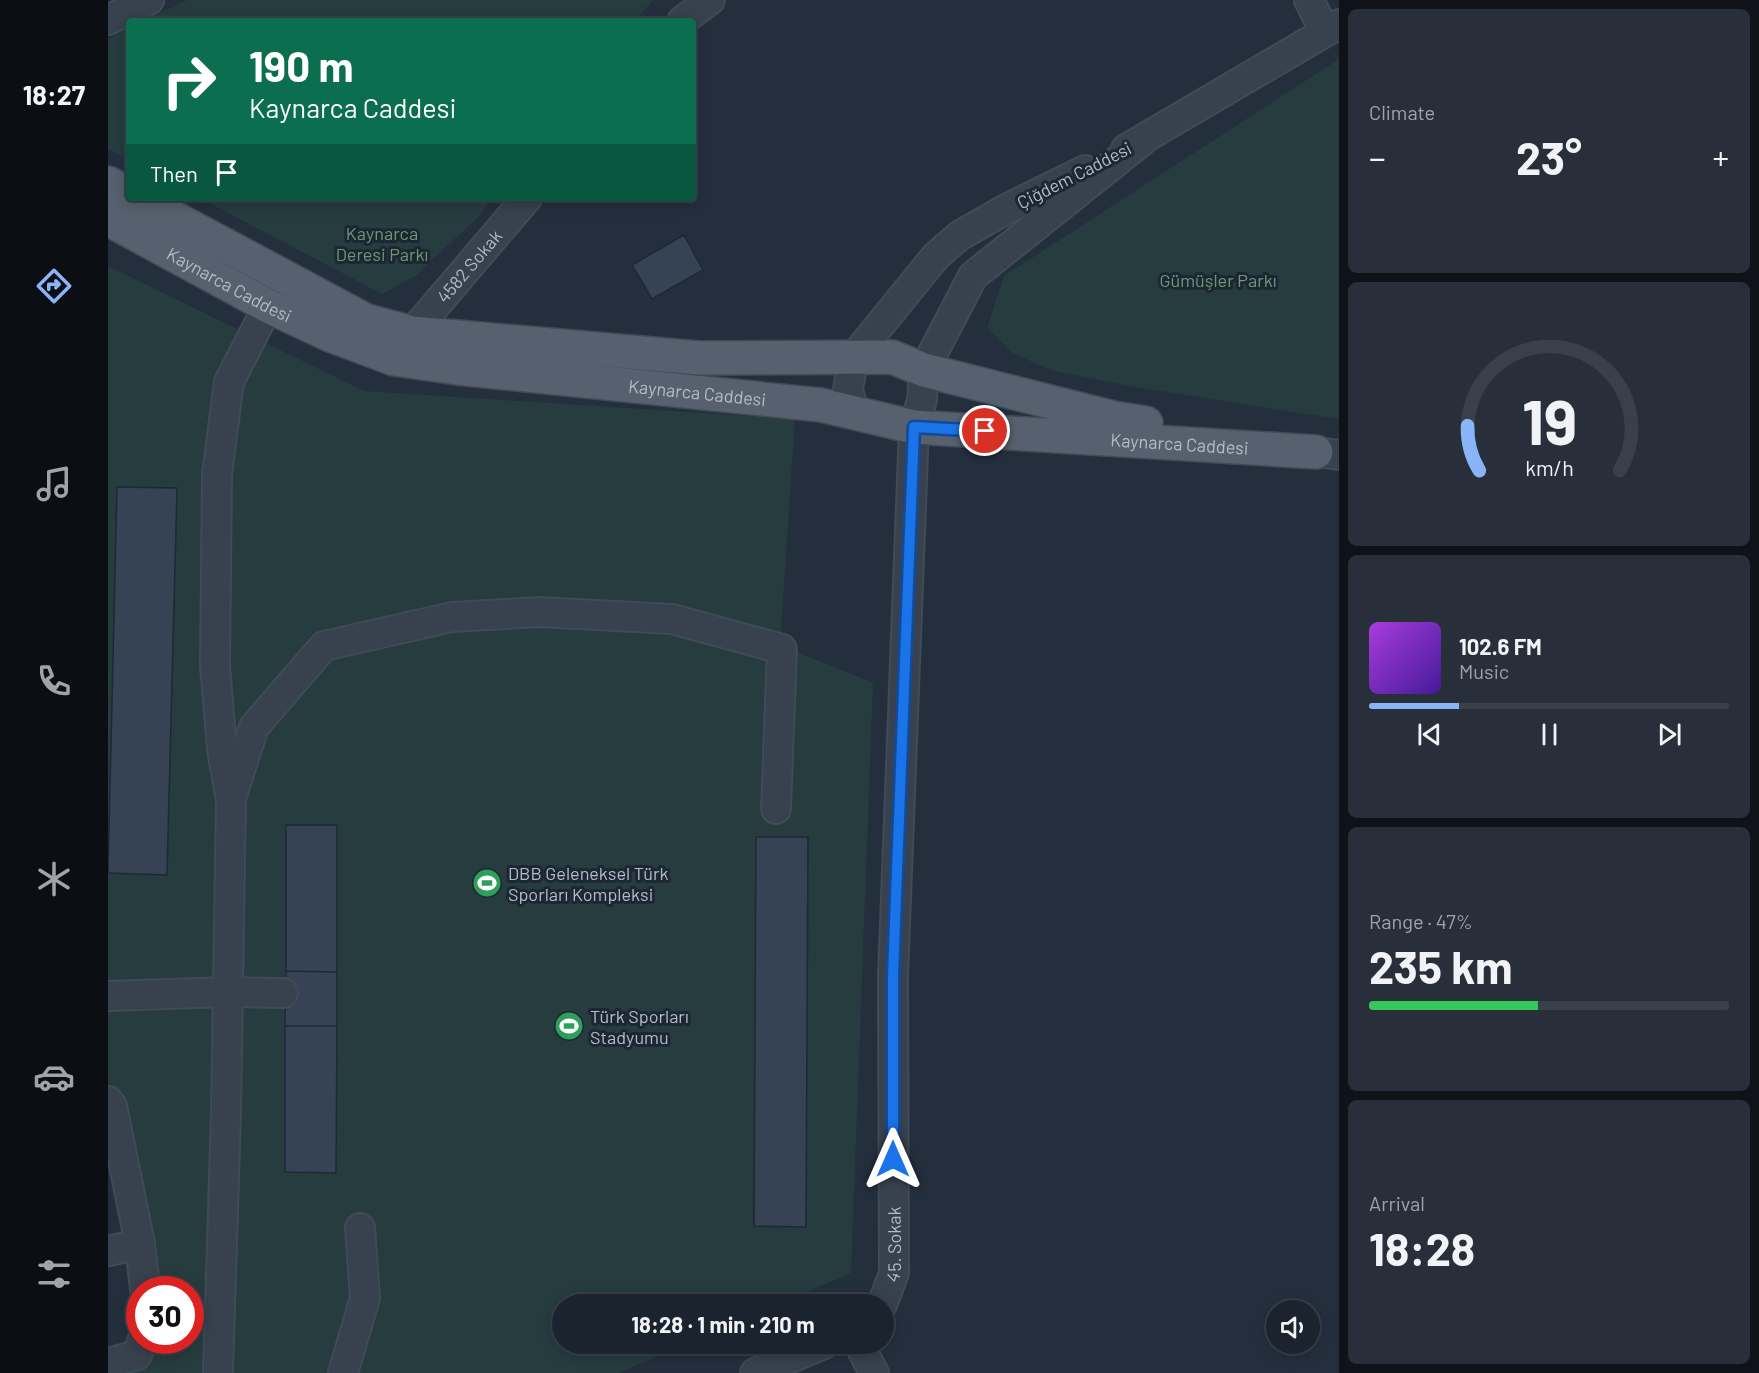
<!DOCTYPE html>
<html lang="en">
<head>
<meta charset="utf-8">
<style>
	body { margin:0; font-family:Barlow,sans-serif; background:#282f3a; color:#f1f3f6; height:100vh; display:flex; flex-direction:column; font-size:22px; white-space:nowrap }
	* { box-sizing:border-box; margin:0 }
	p { font-size:20px; color:#a0a4aa }
	.icon { flex:none; width:33px; height:33px; fill:none; stroke:currentColor; stroke-width:2; stroke-linecap:round; stroke-linejoin:round }
	.map { position:relative; flex:1; overflow:hidden }
	.panel { display:flex; flex-direction:column; gap:9px; padding:9px; background:#0f1319; width:420px }
	.panel>* { flex:none }
	.banner { position:absolute; left:18px; top:18px; width:570px; height:183px; border-radius:6px; box-shadow:0 3px 15px #0003,0 0 0 2px #39404a; background:#0b6e4f; color:#fff; overflow:hidden }
	.buttons { position:absolute; left:1158px; top:1300px; display:grid; gap:12px }
	.buttons a { display:grid; place-items:center; width:54px; height:54px; border-radius:50%; background:#1b232e; box-shadow:0 3px 15px #0003,0 0 0 2px #39404a; font-size:30px }
	.speed { position:absolute; left:18px; top:1276px; display:flex; gap:12px; font-size:30px; font-weight:700; text-align:center }
	.speed>* { display:grid; place-content:center; width:78px; height:78px; border-radius:50%; background:#1b232e; box-shadow:0 3px 15px #0003,0 0 0 2px #39404a; line-height:1 }
	.speed .limit { border:9px solid #d22; background:#fff; color:#111 }
	.pin { position:absolute; display:grid; place-items:center; width:51px; height:51px; color:#fff; margin:-26px; border:3px solid #fff; border-radius:50%; box-shadow:0 2px 6px #0007 }
	.me { position:absolute; width:66px; margin:-33px; rotate:0deg; stroke-linejoin:round; filter:drop-shadow(0 0 4px #0008) }
	.turn { display:flex; align-items:center; gap:21px; height:126px; padding:0 24px; font-size:27px }
	.turn .icon { width:78px; height:78px; stroke-width:2.5 }
	.turn b { display:block; font-size:42px; line-height:51px }
	.then { display:flex; align-items:center; height:57px; padding:0 24px; background:#0003; gap:12px; font-size:22px }
	.big { font-size:45px; font-weight:700; line-height:1.1 }
	.panel .card { flex:1; display:flex; flex-direction:column; justify-content:center; gap:9px; min-width:0; padding:0 21px; border-radius:9px; background:#282f3a }
	.panel .dial { align-items:center; gap:0 }
	.dial svg { height:156px; overflow:visible; fill:none; stroke:#39404a; stroke-width:7; stroke-linecap:round; text-anchor:middle }
	.dial text { fill:#f1f3f6; stroke:none }
	.song { display:flex; align-items:center; gap:18px }
	.cover { width:72px; height:72px; border-radius:9px; background:linear-gradient(135deg,hsl(280 70% 55%),hsl(260 70% 35%)) }
	.played { height:6px; border-radius:3px; background:linear-gradient(90deg,#8ab4f8 25%,#39404a 25%) }
	.keys { display:flex; justify-content:space-around; direction:ltr }
	.heat { display:flex; justify-content:space-between; align-items:center; font-size:33px; direction:ltr }
	.charge { height:9px; border-radius:4px; background:linear-gradient(90deg,#34c759 47%,#39404a 0) }
	.trip { position:absolute; left:444px; top:1294px; width:342px; height:60px; border-radius:30px; background:#1b232e; box-shadow:0 3px 15px #0003,0 0 0 2px #39404a; font-weight:700; line-height:60px; text-align:center }
	main { display:flex; flex:1; min-height:0 }
	.dock { display:flex; flex-direction:column; width:108px; justify-content:space-around; align-items:center; background:#0b0e12; color:#a0a4aa }
	.dock .icon { width:42px; height:42px }
	.dock .selected { color:#8ab4f8 }
	.dock b { font-size:27px; color:#f1f3f6 }
	.map>svg:first-child { display:block }
</style>
</head>
<body>
<main>
<nav class="dock">
<b>18:27</b>
<svg class="icon selected" aria-label="directions" viewBox="0 0 24 24"><path d="M12 3l9 9-9 9-9-9zM9 14v-3h6M13 9l2 2-2 2"/></svg>
<svg class="icon" aria-label="music" viewBox="0 0 24 24"><path d="M9 18V5l10-2v13"/><circle cx="6" cy="18" r="3"/><circle cx="16" cy="16" r="3"/></svg>
<svg class="icon" aria-label="phone" viewBox="0 0 24 24"><path d="M5 4h4l2 5-3 2q2 4 5 5l2-3 5 2v4C11 20 4 13 5 4z"/></svg>
<svg class="icon" aria-label="climate" viewBox="0 0 24 24"><path d="M12 3v18M4 7l16 10M4 17L20 7"/></svg>
<svg class="icon" aria-label="car" viewBox="0 0 24 24"><path d="M5 17H2v-5l4-1 3-4h7l3 4 3 1v5h-3M9 17h6M6 11h13"/><circle cx="7" cy="17" r="2"/><circle cx="17" cy="17" r="2"/></svg>
<svg class="icon" aria-label="filters" viewBox="0 0 24 24"><path d="M4 7h16M4 17h16"/><circle cx="9" cy="7" r="2"/><circle cx="15" cy="17" r="2"/></svg>
</nav>
<div class="map">
<svg width="1231" height="1373" viewBox="0 0 1231 1373">
	<rect width="100%" height="100%" fill="#242f3e"/>
	<path fill="#263c3f" d="M79,0H545L527,21H36Z
		M21,28V160L0,149V39Z
		M1231,59V419L1021,386L943,370L906,354L879,328L896,276Z
		M92,198H385L369,218L307,276L274,294Z
		M0,266L256,391L687,419L672,645L765,683L743,1273L668,1305H454V1344H577L510,1373H20L34,1341H82V1290H46L14,1106L0,1084Z"/>
	<path fill="#364354" stroke="#1f2835" stroke-width="1.5" d="M576,235L595,270L544,299L524,265Z
		M9,487L69,488L59,875L0,873Z
		M178,825H229V972L178,971Z
		M648,837H700L698,1227L646,1226Z
		M178,971L229,972V1026H177Z
		M177,1026H229L228,1173L177,1172Z"/>
	<g fill="none" stroke-linecap="round" stroke-linejoin="round">
		<g stroke="#414a57" stroke-width="32">
			<g id="minor">
				<path d="M1201,0L1217,32"/>
				<path d="M0,20L41,0"/>
				<path d="M574,21L602,0"/>
				<path d="M1018,149L1231,24"/>
				<path id="s1" d="M304,333L419,198"/>
				<path d="M746,413L740,390L745,358L828,256L851,236L900,208L977,170"/>
				<path d="M1208,452L1231,455"/>
				<path d="M124,795L146,727L216,646L344,617L431,612L564,619L674,649L668,809"/>
				<path d="M0,996L119,992L175,993"/>
				<path d="M0,1101L4,1106L32,1244L37,1290"/>
				<path d="M0,1251L32,1244"/>
				<path id="s2" d="M774,1305L786,1273L785,976L806,427L814,400L816,370L865,276L1034,141"/>
				<path d="M751,1344L766,1373"/>
				<path d="M0,1363L29,1355L34,1341"/>
				<path d="M110,1373L118,1112L123,800L114,750L107,666L109,474L121,382L160,306"/>
				<path d="M235,1373L257,1298L252,1228"/>
				<path d="M647,1373L716,1344"/>
			</g>
		</g>
		<g stroke="#414a57" stroke-width="36">
			<g id="major">
				<path d="M0,183L21,194"/>
				<path d="M29,198L259,321L304,333L591,358L784,357L816,370L1006,418L1038,423"/>
				<path id="s3" d="M0,219L160,306L222,335L286,359L349,368L713,405L806,427L1208,452"/>
			</g>
		</g>
		<use href="#minor" stroke="#38414e" stroke-width="28"/>
		<use href="#major" stroke="#56606e" stroke-width="33"/>
	</g>
	<g fill="none" stroke-linecap="round" stroke-linejoin="round">
		<g stroke="#114b97" stroke-width="15">
			<path id="route" d="M785,1159V976L806,427L877,431"/>
		</g>
		<use href="#route" stroke="#1a73e8" stroke-width="10"/>
	</g>
	<defs>
		<g id="stadium-disc" transform="scale(1.5)"><circle r="9.5" fill="#2e9e5b" stroke="#1d2633"/><path d="M0-5a6.5 5 0 1 0 0 10a6.5 5 0 1 0 0-10ZM-3.5-1.8h7v3.6h-7Z" fill="#fff"/></g>
	</defs>
	<g fill-rule="evenodd">
		<use href="#stadium-disc" x="379" y="883"/>
		<use href="#stadium-disc" x="461" y="1026"/>
	</g>
	<g text-anchor="middle" dominant-baseline="central" stroke-width="6" stroke-linejoin="round" paint-order="stroke">
		<g font-size="18" fill="#b4bcc9" stroke="#1d2633">
			<text transform="translate(966 175) rotate(-27)">Çiğdem Caddesi</text>
			<text stroke="none"><textPath href="#s1" startOffset="88">4582 Sokak</textPath></text>
			<text stroke="none"><textPath href="#s3" startOffset="138">Kaynarca Caddesi</textPath></text>
			<text stroke="none"><textPath href="#s3" startOffset="624">Kaynarca Caddesi</textPath></text>
			<text stroke="none"><textPath href="#s3" startOffset="1110">Kaynarca Caddesi</textPath></text>
			<text stroke="none"><textPath href="#s2" startOffset="63">45. Sokak</textPath></text>
		</g>
		<g font-size="18" fill="#6b9a76" stroke="#1d2633">
			<text x="274" y="233">Kaynarca<tspan x="274" dy="21">Deresi Parkı</tspan></text>
			<text x="1110" y="280">Gümüşler Parkı</text>
		</g>
		<g font-size="18" fill="#b4bcc9" stroke="#1d2633" text-anchor="start">
			<text x="400" y="873">DBB Geleneksel Türk<tspan x="400" dy="21">Sporları Kompleksi</tspan></text>
			<text x="482" y="1016">Türk Sporları<tspan x="482" dy="21">Stadyumu</tspan></text>
		</g>
	</g>
</svg>
<div class="buttons">
<a><svg class="icon" aria-label="sound" viewBox="0 0 24 24"><path d="M4 9h4l5-4v14l-5-4H4zM17 9q2 3 0 6"/></svg></a>
</div>
<div class="speed"><div class="limit">30</div></div>
<div class="pin" style="left:877px;top:431px;background:#d93025"><svg class="icon" aria-label="arrive" viewBox="0 0 24 24"><path d="M6 21V4h12l-3 4 3 4H6"/></svg></div>
<svg class="me" style="left:785px;top:1159px" viewBox="-20 -20 40 40"><path d="M0-17L14 15 0 8-14 15z" fill="#1a73e8" stroke="#fff" stroke-width="4"/></svg>
<div class="trip">18:28 · 1 min · 210 m</div>
<div class="banner">
<div class="turn"><svg class="icon" aria-label="right" viewBox="0 0 24 24"><path d="M7 20v-9h11M14 6l5 5-5 5"/></svg><div><b>190 m</b>Kaynarca Caddesi</div></div>
<div class="then">Then<svg class="icon" aria-label="arrive" viewBox="0 0 24 24"><path d="M6 21V4h12l-3 4 3 4H6"/></svg></div>
</div>
</div>
<section class="panel">
<div class="card"><p>Climate</p>
<div class="heat"><a>−</a><b class="big">23°</b><a>+</a></div>
</div>
<div class="card dial"><svg viewBox="0 0 100 80">
<path d="M14 69A42 42 0 1 1 86 69"/>
<path d="M14 69A42 42 0 0 1 8 46" stroke="#8ab4f8"/>
<text x="50" y="56" font-size="32" font-weight="700">19</text>
<text x="50" y="72" font-size="11">km/h</text>
</svg></div>
<div class="card">
<div class="song"><i class="cover"></i><div><b>102.6 FM</b><p>Music</p></div></div>
<div class="played"></div>
<div class="keys"><svg class="icon" aria-label="previous" viewBox="0 0 24 24"><path d="M18 5L8 12l10 7zM5 5v14"/></svg><svg class="icon" aria-label="pause" viewBox="0 0 24 24"><path d="M8 5v14M16 5v14"/></svg><svg class="icon" aria-label="next" viewBox="0 0 24 24"><path d="M6 5l10 7-10 7zM19 5v14"/></svg></div>
</div>
<div class="card"><p>Range · 47%</p><b class="big">235 km</b><div class="charge"></div></div>
<div class="card"><p>Arrival</p><b class="big">18:28</b></div>
</section>
</main>
</body>
</html>
